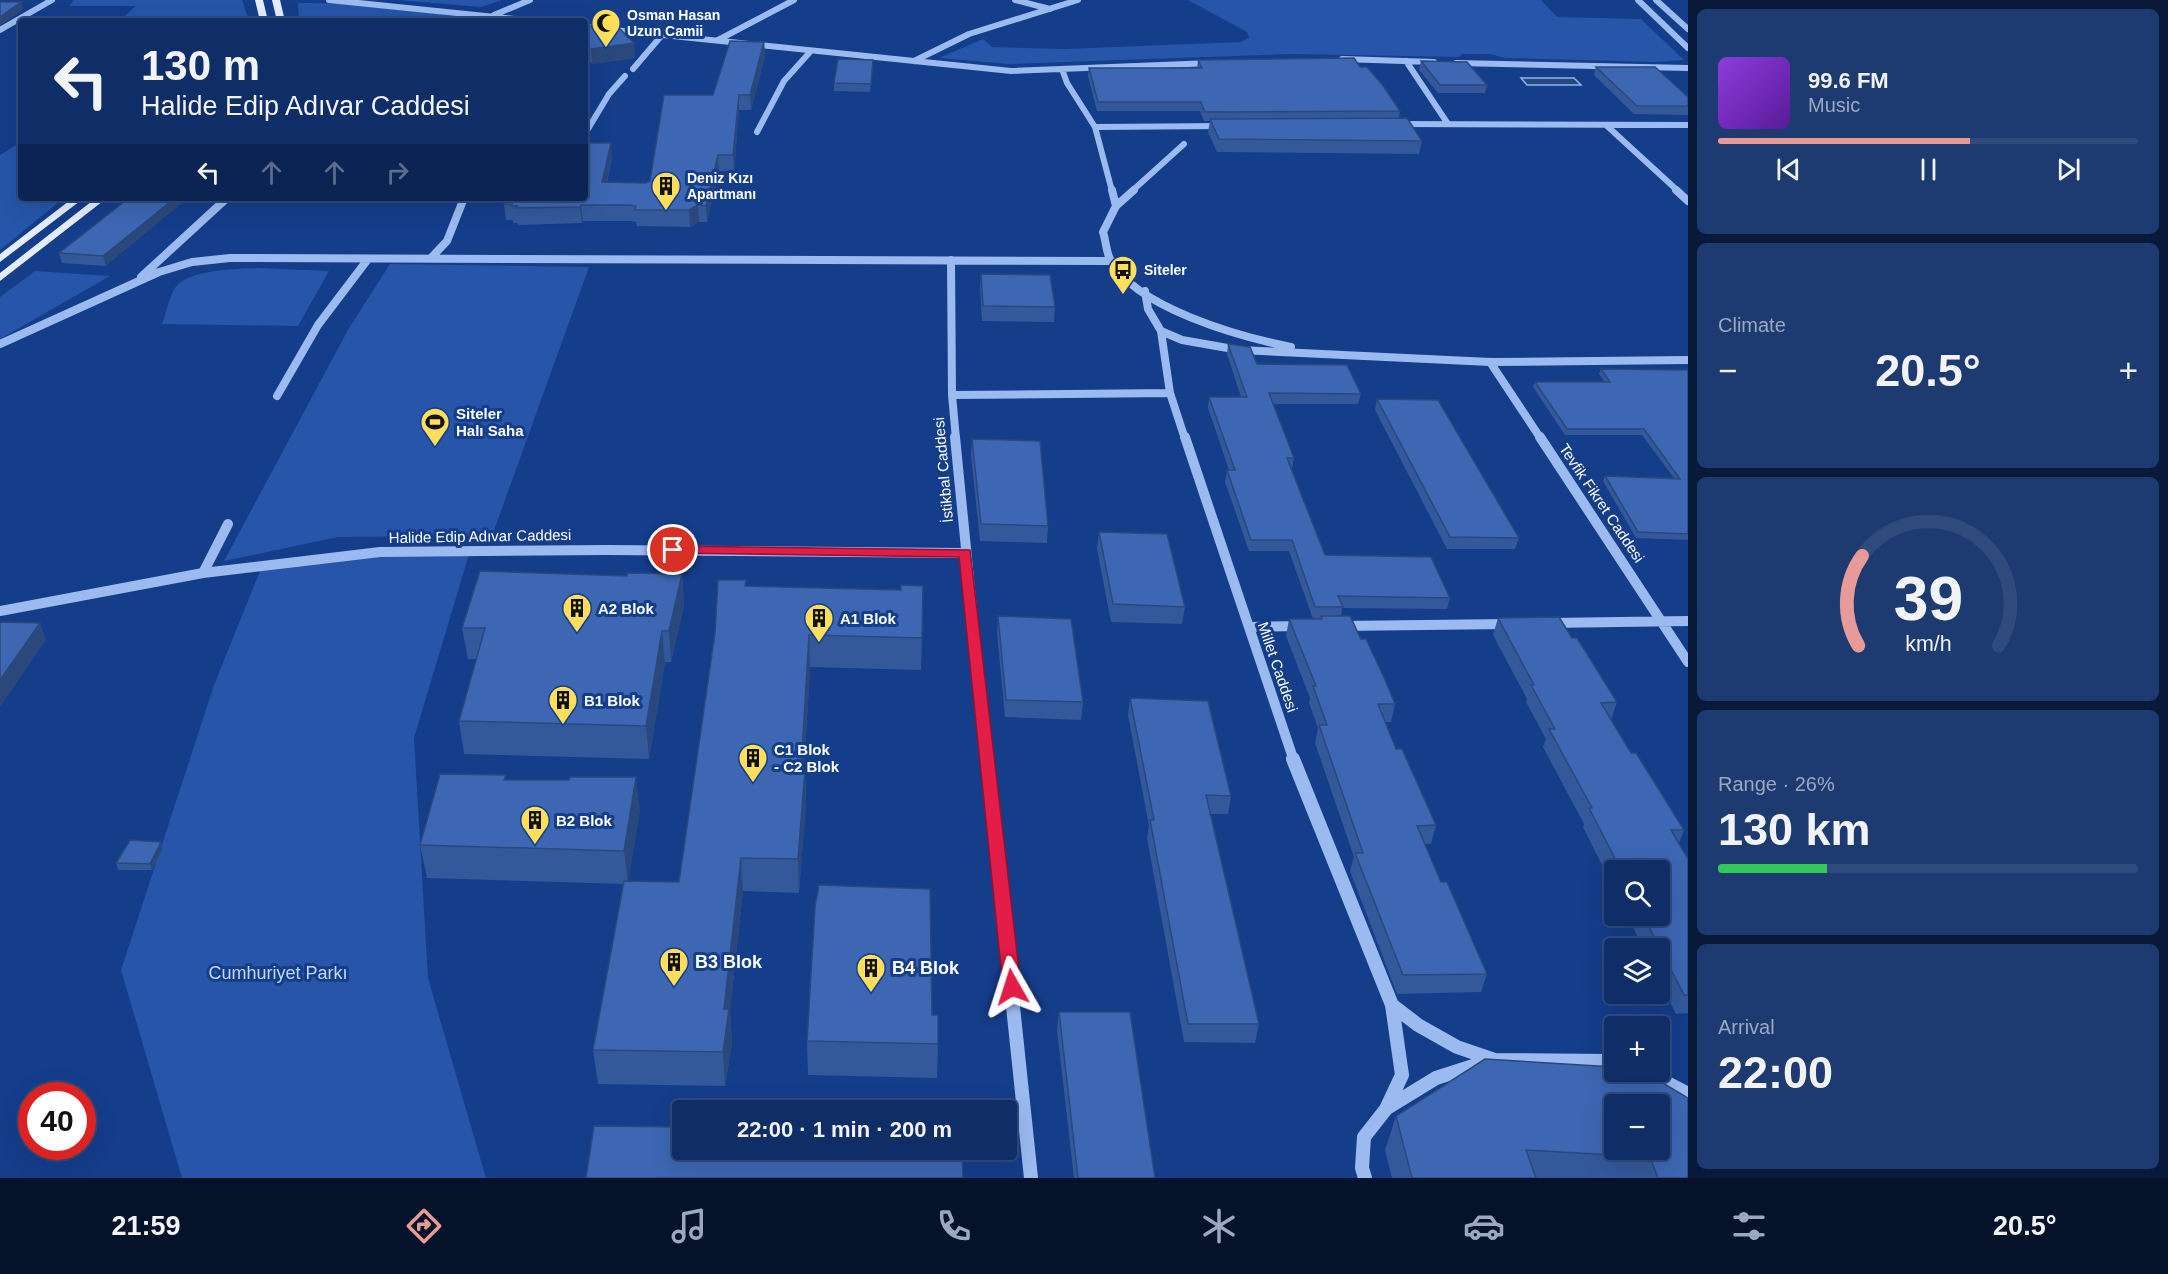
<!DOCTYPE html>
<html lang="en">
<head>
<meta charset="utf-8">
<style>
	body { margin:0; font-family:Helvetica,sans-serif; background:#1d3a71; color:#f1f3f6; height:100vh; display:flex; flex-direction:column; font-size:22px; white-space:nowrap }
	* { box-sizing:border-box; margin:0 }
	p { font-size:20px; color:#9ba8c0 }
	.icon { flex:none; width:33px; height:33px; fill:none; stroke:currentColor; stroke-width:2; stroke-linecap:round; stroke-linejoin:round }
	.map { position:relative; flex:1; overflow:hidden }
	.drawer { display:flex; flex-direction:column; gap:9px; padding:9px; background:#081939; width:480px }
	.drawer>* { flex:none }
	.guide { position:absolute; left:18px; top:18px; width:570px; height:183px; border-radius:6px; box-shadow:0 6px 24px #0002,0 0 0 2px #2f4a7c; background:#0f2e68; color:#f1f3f6; overflow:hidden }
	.fabs { position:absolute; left:1604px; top:860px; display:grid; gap:12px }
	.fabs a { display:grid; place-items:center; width:66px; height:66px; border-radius:6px; background:#0f2e68; box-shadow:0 6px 24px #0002,0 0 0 2px #2f4a7c; font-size:30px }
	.speed { position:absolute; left:18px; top:1082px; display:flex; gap:12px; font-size:30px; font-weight:700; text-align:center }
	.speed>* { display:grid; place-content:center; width:78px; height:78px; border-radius:50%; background:#0f2e68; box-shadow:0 6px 24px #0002,0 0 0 2px #2f4a7c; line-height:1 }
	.speed .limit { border:9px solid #d22; background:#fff; color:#111 }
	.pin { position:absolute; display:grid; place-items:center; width:51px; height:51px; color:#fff; margin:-26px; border:3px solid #fff; border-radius:50%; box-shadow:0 2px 6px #0007 }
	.me { position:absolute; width:66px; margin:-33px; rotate:354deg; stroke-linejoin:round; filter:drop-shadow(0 0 4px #0008) }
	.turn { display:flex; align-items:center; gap:21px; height:126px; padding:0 24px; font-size:27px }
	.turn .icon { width:78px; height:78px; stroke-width:2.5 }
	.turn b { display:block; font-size:42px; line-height:51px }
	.lanes { display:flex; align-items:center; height:57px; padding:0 24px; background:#0003; justify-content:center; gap:30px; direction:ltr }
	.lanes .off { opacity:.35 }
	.big { font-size:45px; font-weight:800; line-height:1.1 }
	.drawer .card { flex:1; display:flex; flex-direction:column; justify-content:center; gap:9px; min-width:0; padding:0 21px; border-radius:9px; background:#1d3a71 }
	.drawer .dial { align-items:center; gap:0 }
	.dial svg { height:156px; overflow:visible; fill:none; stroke:#2f4a7c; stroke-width:7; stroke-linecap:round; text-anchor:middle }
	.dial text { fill:#f1f3f6; stroke:none }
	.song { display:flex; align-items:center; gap:18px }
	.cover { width:72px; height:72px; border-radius:9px; background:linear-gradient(135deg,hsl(270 70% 55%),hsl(270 70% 35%)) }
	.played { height:6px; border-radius:3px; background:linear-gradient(90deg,#e69b98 60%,#2f4a7c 60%) }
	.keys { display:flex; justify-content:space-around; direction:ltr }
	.heat { display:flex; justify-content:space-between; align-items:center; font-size:33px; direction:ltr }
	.charge { height:9px; border-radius:4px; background:linear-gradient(90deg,#34c759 26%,#2f4a7c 0) }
	.trip { position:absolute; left:672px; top:1100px; width:345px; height:60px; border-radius:6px; background:#0f2e68; box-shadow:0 6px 24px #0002,0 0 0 2px #2f4a7c; font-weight:800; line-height:60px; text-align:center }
	.tabs { display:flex; height:96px; justify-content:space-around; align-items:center; background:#06122a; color:#9ba8c0 }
	.tabs .icon { width:42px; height:42px }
	.tabs .on { color:#e69b98 }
	.tabs b { font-size:27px; color:#f1f3f6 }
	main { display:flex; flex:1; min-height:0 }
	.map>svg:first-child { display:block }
</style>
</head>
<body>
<main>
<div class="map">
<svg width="1688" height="1178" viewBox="0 0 1688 1178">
	<rect width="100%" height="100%" fill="#143d8a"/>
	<path fill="#2655a9" d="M74,0H242L249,21H119L136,6H69Z
		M397,0H502L481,7Z
		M1188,0H1541L1557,17L1641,19L1684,60L1656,62L1505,58L1490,54H1462L1459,57L1292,54L1008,64L939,58L983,39L992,47L1064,49L1241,42L1249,38L1247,32Z
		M298,3C353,3 412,6 466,20L299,21Z
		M21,142V198H64L0,250V155Z
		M390,264L589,267L492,536L338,537L224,561L349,328Z
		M258,268L329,271L298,326L162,324C166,314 169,297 175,288C189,269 237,269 258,268Z
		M35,271L110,276L0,339V297Z
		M470,551L414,738L428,978L486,1178H182L121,970L214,685L262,566L394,552Z"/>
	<path fill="#284780" stroke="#8db3f3" stroke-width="1.5" d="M1521,78H1574L1581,85H1527Z"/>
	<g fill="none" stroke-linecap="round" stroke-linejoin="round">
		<path stroke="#9bbaf0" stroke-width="6" d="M329,0L535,21
			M1015,0L1050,9
			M1638,0L1688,48
			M1656,0L1688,29
			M494,15L530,0
			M585,27L1011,71L1212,63
			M0,30L52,0
			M718,40L794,0
			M1342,59L1434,62
			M914,61L969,34L1078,0
			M1406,61L1448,124
			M1456,63L1688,68
			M633,69L662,35
			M1062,69L1067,83L1095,127L1112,191
			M1397,124L1688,125
			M1606,125L1678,191
			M1095,127L1223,126
			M757,132L784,81L810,52
			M585,134L609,94L625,76
			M1132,191L1184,144"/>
		<path stroke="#9bbaf0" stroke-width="8" d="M1112,190L1116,206
			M1134,190L1116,206L1103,232C1106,241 1106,251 1110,259C1135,308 1241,337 1291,347
			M1676,190L1688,201
			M431,258L447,241L464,198
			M951,260L952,395L956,439
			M141,277L227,198
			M1145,291L1148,309L1161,331L1182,340L1239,350L1490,362L1688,360
			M1161,331L1170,393L1185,439
			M0,344L159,272L192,262L230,258L1111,261
			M1490,362L1541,439
			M952,395L1170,393
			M277,396L318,325L368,259"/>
		<path stroke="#9bbaf0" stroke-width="10" d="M955,437L987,761
			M1185,437L1294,761
			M1540,437L1688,662
			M203,573L228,524
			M0,611L203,573L380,552L607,550L965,553
			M1550,623L1688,621
			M1340,626L1508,624
			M1249,627L1301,626"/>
		<path stroke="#9bbaf0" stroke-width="14" d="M987,759L1031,1178
			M1293,759L1392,1005L1402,1075L1386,1109L1364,1137L1362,1168L1365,1178
			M1392,1005L1418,1025L1457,1047L1495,1060L1614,1061
			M1644,1071L1688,1094
			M1387,1108L1436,1078L1492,1060"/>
		<path fill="#e4ecff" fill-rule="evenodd" d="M255,0H263L268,21H260Z
			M272,0H280L285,21H277Z
			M73,198H84L0,262V254Z
			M96,198H107L0,281V273Z"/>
	</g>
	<path fill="#34599a" d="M585,27L635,58L592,64L585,56Z
		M764,42L765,56L751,110H739L734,171H719L707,222H699L690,227L637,226L636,222L632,221H583L582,223L518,225V223H513V220H506L504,204L612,158L607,183H646L650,181L713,95Z
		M873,60L870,92L834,91V83Z
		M1198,60L1360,67L1400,111L1399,118L1422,141L1419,154L1217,152L1208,132L1210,121H1204L1200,111H1097L1088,76L1089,68H1197Z
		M1421,61L1487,85L1485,93H1438L1419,70Z
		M1596,67L1688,97V115L1634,114L1594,75Z
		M129,198L106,266L62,263L59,253Z
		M981,274L1055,307L1054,322L982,321L980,288Z
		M1228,344L1257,364L1361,394L1358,404H1273L1294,458L1292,469H1291L1325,555L1450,598L1447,609L1342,608L1341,616L1361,639L1395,704L1391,722H1385L1396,749L1436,825L1431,844H1425L1441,882L1487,974L1481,992L1397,994L1350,871L1354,857L1315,743L1318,728L1309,703L1310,698L1286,636L1289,619H1313L1289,551H1249L1225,482L1227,470H1229L1208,408L1209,397H1241L1227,354Z
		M1601,369L1688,370V540L1636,538L1603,481L1605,476L1674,478L1642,435H1565L1533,387L1535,382H1605L1599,374Z
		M1377,399L1519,538L1515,549H1447L1375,410Z
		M972,439L1048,526L1047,543L980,541L971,455Z
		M1099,532L1185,607L1182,624L1111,622L1097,549Z
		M682,574L684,605L671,662H665L649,759L464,754L459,721L476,659H468L462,628L627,576Z
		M746,586L922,638L921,670L810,667L804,770H805L806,803L799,893L743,891L730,1010L732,1043L725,1086L598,1084L593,1050L623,884L427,878L420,845L507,780L640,810L628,881L679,882Z
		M998,616L1083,702L1081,720L1005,717L997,633Z
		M1498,618L1572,638L1617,702L1611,720L1631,753L1684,830L1679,843L1688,859V1013L1676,1014L1659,980V948H1643L1627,915H1659V870H1614V889L1583,827L1584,824L1543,747L1546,739L1526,702L1527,699L1493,635Z
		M1130,698L1231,796L1228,814H1210L1259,1024L1255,1043L1184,1042L1147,838L1149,826L1128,715Z
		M163,848L152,870H118L116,863Z
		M1059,1012L1155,1178H1074L1057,1030Z
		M932,1015L938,1044L937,1078L808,1075L807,1041Z
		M1688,1098V1178H1392L1385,1150L1396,1116Z"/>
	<path fill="#2b487d" d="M21,2L23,10L0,26V17Z
		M764,42L765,56L751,110L750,95Z
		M634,43L635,58L592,64L591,49Z
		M739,95V110L734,171L733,155Z
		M611,143L612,158L603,198L602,182Z
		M718,155L719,171L707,222L706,206Z
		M175,198H188L106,266L103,256Z
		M581,205L583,221L582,223L580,207Z
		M698,205L699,222L690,227L689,210Z
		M682,574L684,605L671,662L669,631Z
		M40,623L46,640L0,707V680Z
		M662,631L665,662L649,759L646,726Z
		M809,635L810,667L802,803L801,770Z
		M805,770L806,803L799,893L798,859Z
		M636,777L640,810L628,884L624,851Z
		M161,842L163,848L152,870L150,864Z
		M741,858L743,891L730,1010L732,1043L725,1086L723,1052L724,1009Z"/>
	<path fill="#3d67b3" stroke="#2b487d" stroke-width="1.5" fill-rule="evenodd" d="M0,2H21L0,17Z
		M614,23L634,43L591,49L585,43V27Z
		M730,41L764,42L750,95H739L733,155H718L706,206L698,205L689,210H635L636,206L630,205H581L580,207L516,208L517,206H511L512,204H504L507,198H585V143H611L602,182L646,183L650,181L664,95H713Z
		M1354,58L1360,67H1367L1384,87L1400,111L1205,112L1201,102H1098L1089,68H1202L1198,60Z
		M838,59L873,60L871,84L834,83Z
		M1421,61L1467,62L1487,85H1440Z
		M1596,67H1655L1688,97V106H1637Z
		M1407,118L1422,141L1219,139L1210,119Z
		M129,198H175L103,256L59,253Z
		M981,274L1050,275L1055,307L983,306Z
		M1228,344L1250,347L1257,364L1347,365L1361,394L1269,393L1294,458H1287L1325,555L1431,557L1450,598L1338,596L1343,607H1315L1292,540H1251L1227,470H1235L1209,397H1247Z
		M1601,369L1688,370V534L1638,532L1605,476L1680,479L1644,429H1567L1535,382H1610Z
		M1377,399L1438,400L1519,538L1450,537Z
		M972,439L1040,441L1048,526L981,524Z
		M1099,532L1167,534L1185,607L1113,604Z
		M480,571L627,576V573L682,574L669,631H662L646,726L459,721L485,628H462Z
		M718,580H746L745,586L901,590V585L923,586L922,638L809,635L801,770H805L798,859L741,858L724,1009H729L723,1052L593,1050L624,881L679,882L715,633Z
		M998,616L1071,619L1083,702L1006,700Z
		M1321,616H1350L1361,639H1366L1386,682L1395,704H1378L1396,749H1402L1436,825L1417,826L1441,882H1447L1487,974L1403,975L1355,853H1363L1319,725H1327L1313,686H1316L1289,619H1322Z
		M1559,617L1572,638H1577L1617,702L1601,703L1631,753H1636L1684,830H1671L1688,859V995H1684L1643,915H1659V870H1621L1589,808H1592L1549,729H1555L1531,685H1534L1498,618Z
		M0,622L40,623L0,680Z
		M1130,698L1208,701L1231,796L1206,795L1259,1024H1188L1150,820H1154Z
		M440,774L506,775L504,780H569L570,777H636L624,851L420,845Z
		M130,840L161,842L150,864L116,863Z
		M819,885L930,889L932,1015H938V1044L807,1041L815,907Z
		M1059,1012H1130L1155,1178H1078Z
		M1485,1059L1614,1067V1071H1643L1688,1098V1178H1658L1650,1157L1526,1150L1536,1178H1412L1396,1116ZM1614,1104H1659V1149H1614Z
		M594,1126L682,1127V1149H962L963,1178H586Z"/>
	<path fill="#e11d48" stroke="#92132f" stroke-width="1.5" d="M673,546L970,550L1021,987L1018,992H1006L1003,987L959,557L669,553L667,550Z"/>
	<defs>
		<g id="mosque-pin" transform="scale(1.5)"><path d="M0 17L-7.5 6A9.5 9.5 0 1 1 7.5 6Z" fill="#ffde5a" stroke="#143d8a"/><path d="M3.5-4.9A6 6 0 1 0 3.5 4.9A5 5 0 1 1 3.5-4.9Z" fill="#111"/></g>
		<g id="building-pin" transform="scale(1.5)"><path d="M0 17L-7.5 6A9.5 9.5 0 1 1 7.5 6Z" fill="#ffde5a" stroke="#143d8a"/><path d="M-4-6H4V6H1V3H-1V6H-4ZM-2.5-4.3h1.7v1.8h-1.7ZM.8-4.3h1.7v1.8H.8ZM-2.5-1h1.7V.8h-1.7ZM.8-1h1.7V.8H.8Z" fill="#111"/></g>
		<g id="bus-pin" transform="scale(1.5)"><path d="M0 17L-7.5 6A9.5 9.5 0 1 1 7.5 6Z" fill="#ffde5a" stroke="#143d8a"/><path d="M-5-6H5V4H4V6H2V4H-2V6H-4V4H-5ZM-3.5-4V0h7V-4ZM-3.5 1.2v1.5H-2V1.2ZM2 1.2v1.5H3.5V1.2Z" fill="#111"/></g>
		<g id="stadium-pin" transform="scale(1.5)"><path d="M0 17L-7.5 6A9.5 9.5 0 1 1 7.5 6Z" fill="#ffde5a" stroke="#143d8a"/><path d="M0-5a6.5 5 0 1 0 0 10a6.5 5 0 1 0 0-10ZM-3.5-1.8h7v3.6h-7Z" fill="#111"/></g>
	</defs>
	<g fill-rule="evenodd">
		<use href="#mosque-pin" x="606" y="23"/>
		<use href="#building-pin" x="666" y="186"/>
		<use href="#bus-pin" x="1123" y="270"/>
		<use href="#stadium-pin" x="435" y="422"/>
		<use href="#building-pin" x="577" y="608"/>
		<use href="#building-pin" x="819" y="618"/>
		<use href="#building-pin" x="563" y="700"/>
		<use href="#building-pin" x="753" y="758"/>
		<use href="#building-pin" x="535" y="820"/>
		<use href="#building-pin" x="674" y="962"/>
		<use href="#building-pin" x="871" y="968"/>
	</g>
	<g text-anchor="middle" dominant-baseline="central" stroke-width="6" stroke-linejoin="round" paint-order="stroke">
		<g font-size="14" font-weight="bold" fill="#fff" stroke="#143d8a" text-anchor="start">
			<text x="627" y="15">Osman Hasan<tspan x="627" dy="16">Uzun Camii</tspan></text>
			<text x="687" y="178">Deniz Kızı<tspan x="687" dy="16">Apartmanı</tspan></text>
			<text x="1144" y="270">Siteler</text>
		</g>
		<g font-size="15" font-weight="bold" fill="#fff" stroke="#143d8a" text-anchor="start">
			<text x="456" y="413">Siteler<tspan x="456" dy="17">Halı Saha</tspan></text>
			<text x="598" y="608">A2 Blok</text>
			<text x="840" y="618">A1 Blok</text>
			<text x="584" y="700">B1 Blok</text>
			<text x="774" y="749">C1 Blok<tspan x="774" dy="17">- C2 Blok</tspan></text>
			<text x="556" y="820">B2 Blok</text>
		</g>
		<g font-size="15" fill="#fff" stroke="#143d8a">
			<text transform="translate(943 470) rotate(-95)">İstikbal Caddesi</text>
			<text transform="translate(1602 503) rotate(56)">Tevfik Fikret Caddesi</text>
			<text transform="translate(480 536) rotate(-1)">Halide Edip Adıvar Caddesi</text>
			<text transform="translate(1278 667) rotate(71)">Millet Caddesi</text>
		</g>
		<g font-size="18" font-weight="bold" fill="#fff" stroke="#143d8a" text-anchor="start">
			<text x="695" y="962">B3 Blok</text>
			<text x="892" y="968">B4 Blok</text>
		</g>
		<g font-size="18" fill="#c1d7fb" stroke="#143d8a">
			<text x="278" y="973">Cumhuriyet Parkı</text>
		</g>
	</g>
</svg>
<div class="fabs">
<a><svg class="icon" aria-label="search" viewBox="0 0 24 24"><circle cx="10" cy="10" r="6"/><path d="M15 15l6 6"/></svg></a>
<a><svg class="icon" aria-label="layers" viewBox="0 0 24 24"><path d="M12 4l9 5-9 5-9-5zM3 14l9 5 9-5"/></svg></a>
<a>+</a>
<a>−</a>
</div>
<div class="speed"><div class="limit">40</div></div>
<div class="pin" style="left:673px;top:550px;background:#d93025"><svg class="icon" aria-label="arrive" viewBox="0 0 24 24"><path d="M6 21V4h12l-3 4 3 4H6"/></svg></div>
<svg class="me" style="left:1012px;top:987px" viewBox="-20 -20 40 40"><path d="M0-17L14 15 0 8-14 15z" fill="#e11d48" stroke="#fff" stroke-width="4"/></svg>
<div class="trip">22:00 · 1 min · 200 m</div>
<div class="guide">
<div class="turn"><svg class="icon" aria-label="left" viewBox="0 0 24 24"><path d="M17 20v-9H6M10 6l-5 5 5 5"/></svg><div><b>130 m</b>Halide Edip Adıvar Caddesi</div></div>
<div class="lanes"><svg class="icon" aria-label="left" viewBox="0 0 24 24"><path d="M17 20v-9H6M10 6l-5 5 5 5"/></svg><svg class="icon off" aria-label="ahead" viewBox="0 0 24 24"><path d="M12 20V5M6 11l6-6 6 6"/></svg><svg class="icon off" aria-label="ahead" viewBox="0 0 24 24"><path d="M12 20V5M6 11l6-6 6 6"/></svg><svg class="icon off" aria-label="right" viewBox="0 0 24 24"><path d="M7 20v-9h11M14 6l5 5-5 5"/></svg></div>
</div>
</div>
<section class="drawer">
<div class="card">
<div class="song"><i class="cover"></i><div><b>99.6 FM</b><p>Music</p></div></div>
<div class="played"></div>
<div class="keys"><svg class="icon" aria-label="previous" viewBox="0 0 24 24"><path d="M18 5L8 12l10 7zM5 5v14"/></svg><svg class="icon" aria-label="pause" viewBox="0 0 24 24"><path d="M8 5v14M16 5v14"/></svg><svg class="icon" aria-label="next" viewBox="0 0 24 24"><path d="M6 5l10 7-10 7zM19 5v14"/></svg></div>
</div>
<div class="card"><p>Climate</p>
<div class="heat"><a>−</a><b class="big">20.5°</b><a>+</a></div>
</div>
<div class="card dial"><svg viewBox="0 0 100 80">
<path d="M14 69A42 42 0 1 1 86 69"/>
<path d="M14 69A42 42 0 0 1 16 23" stroke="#e69b98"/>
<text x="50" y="56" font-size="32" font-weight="700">39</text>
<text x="50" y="72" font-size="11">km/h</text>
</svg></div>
<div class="card"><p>Range · 26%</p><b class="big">130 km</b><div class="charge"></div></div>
<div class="card"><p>Arrival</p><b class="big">22:00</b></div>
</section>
</main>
<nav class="tabs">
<b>21:59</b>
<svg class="icon on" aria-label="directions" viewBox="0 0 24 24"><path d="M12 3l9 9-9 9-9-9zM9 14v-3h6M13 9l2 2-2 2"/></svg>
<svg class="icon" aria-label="music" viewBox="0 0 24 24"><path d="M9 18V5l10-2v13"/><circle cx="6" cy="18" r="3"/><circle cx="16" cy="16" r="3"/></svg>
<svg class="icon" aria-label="phone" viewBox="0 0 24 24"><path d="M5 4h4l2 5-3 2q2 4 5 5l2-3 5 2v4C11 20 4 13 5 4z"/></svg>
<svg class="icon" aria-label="climate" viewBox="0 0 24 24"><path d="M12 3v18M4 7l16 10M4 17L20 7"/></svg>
<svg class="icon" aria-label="car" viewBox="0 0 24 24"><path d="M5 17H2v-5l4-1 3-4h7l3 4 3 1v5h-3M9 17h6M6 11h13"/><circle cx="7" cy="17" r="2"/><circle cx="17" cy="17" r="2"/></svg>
<svg class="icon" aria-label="filters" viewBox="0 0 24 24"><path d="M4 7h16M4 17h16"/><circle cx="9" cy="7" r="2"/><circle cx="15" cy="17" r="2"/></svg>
<b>20.5°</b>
</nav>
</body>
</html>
